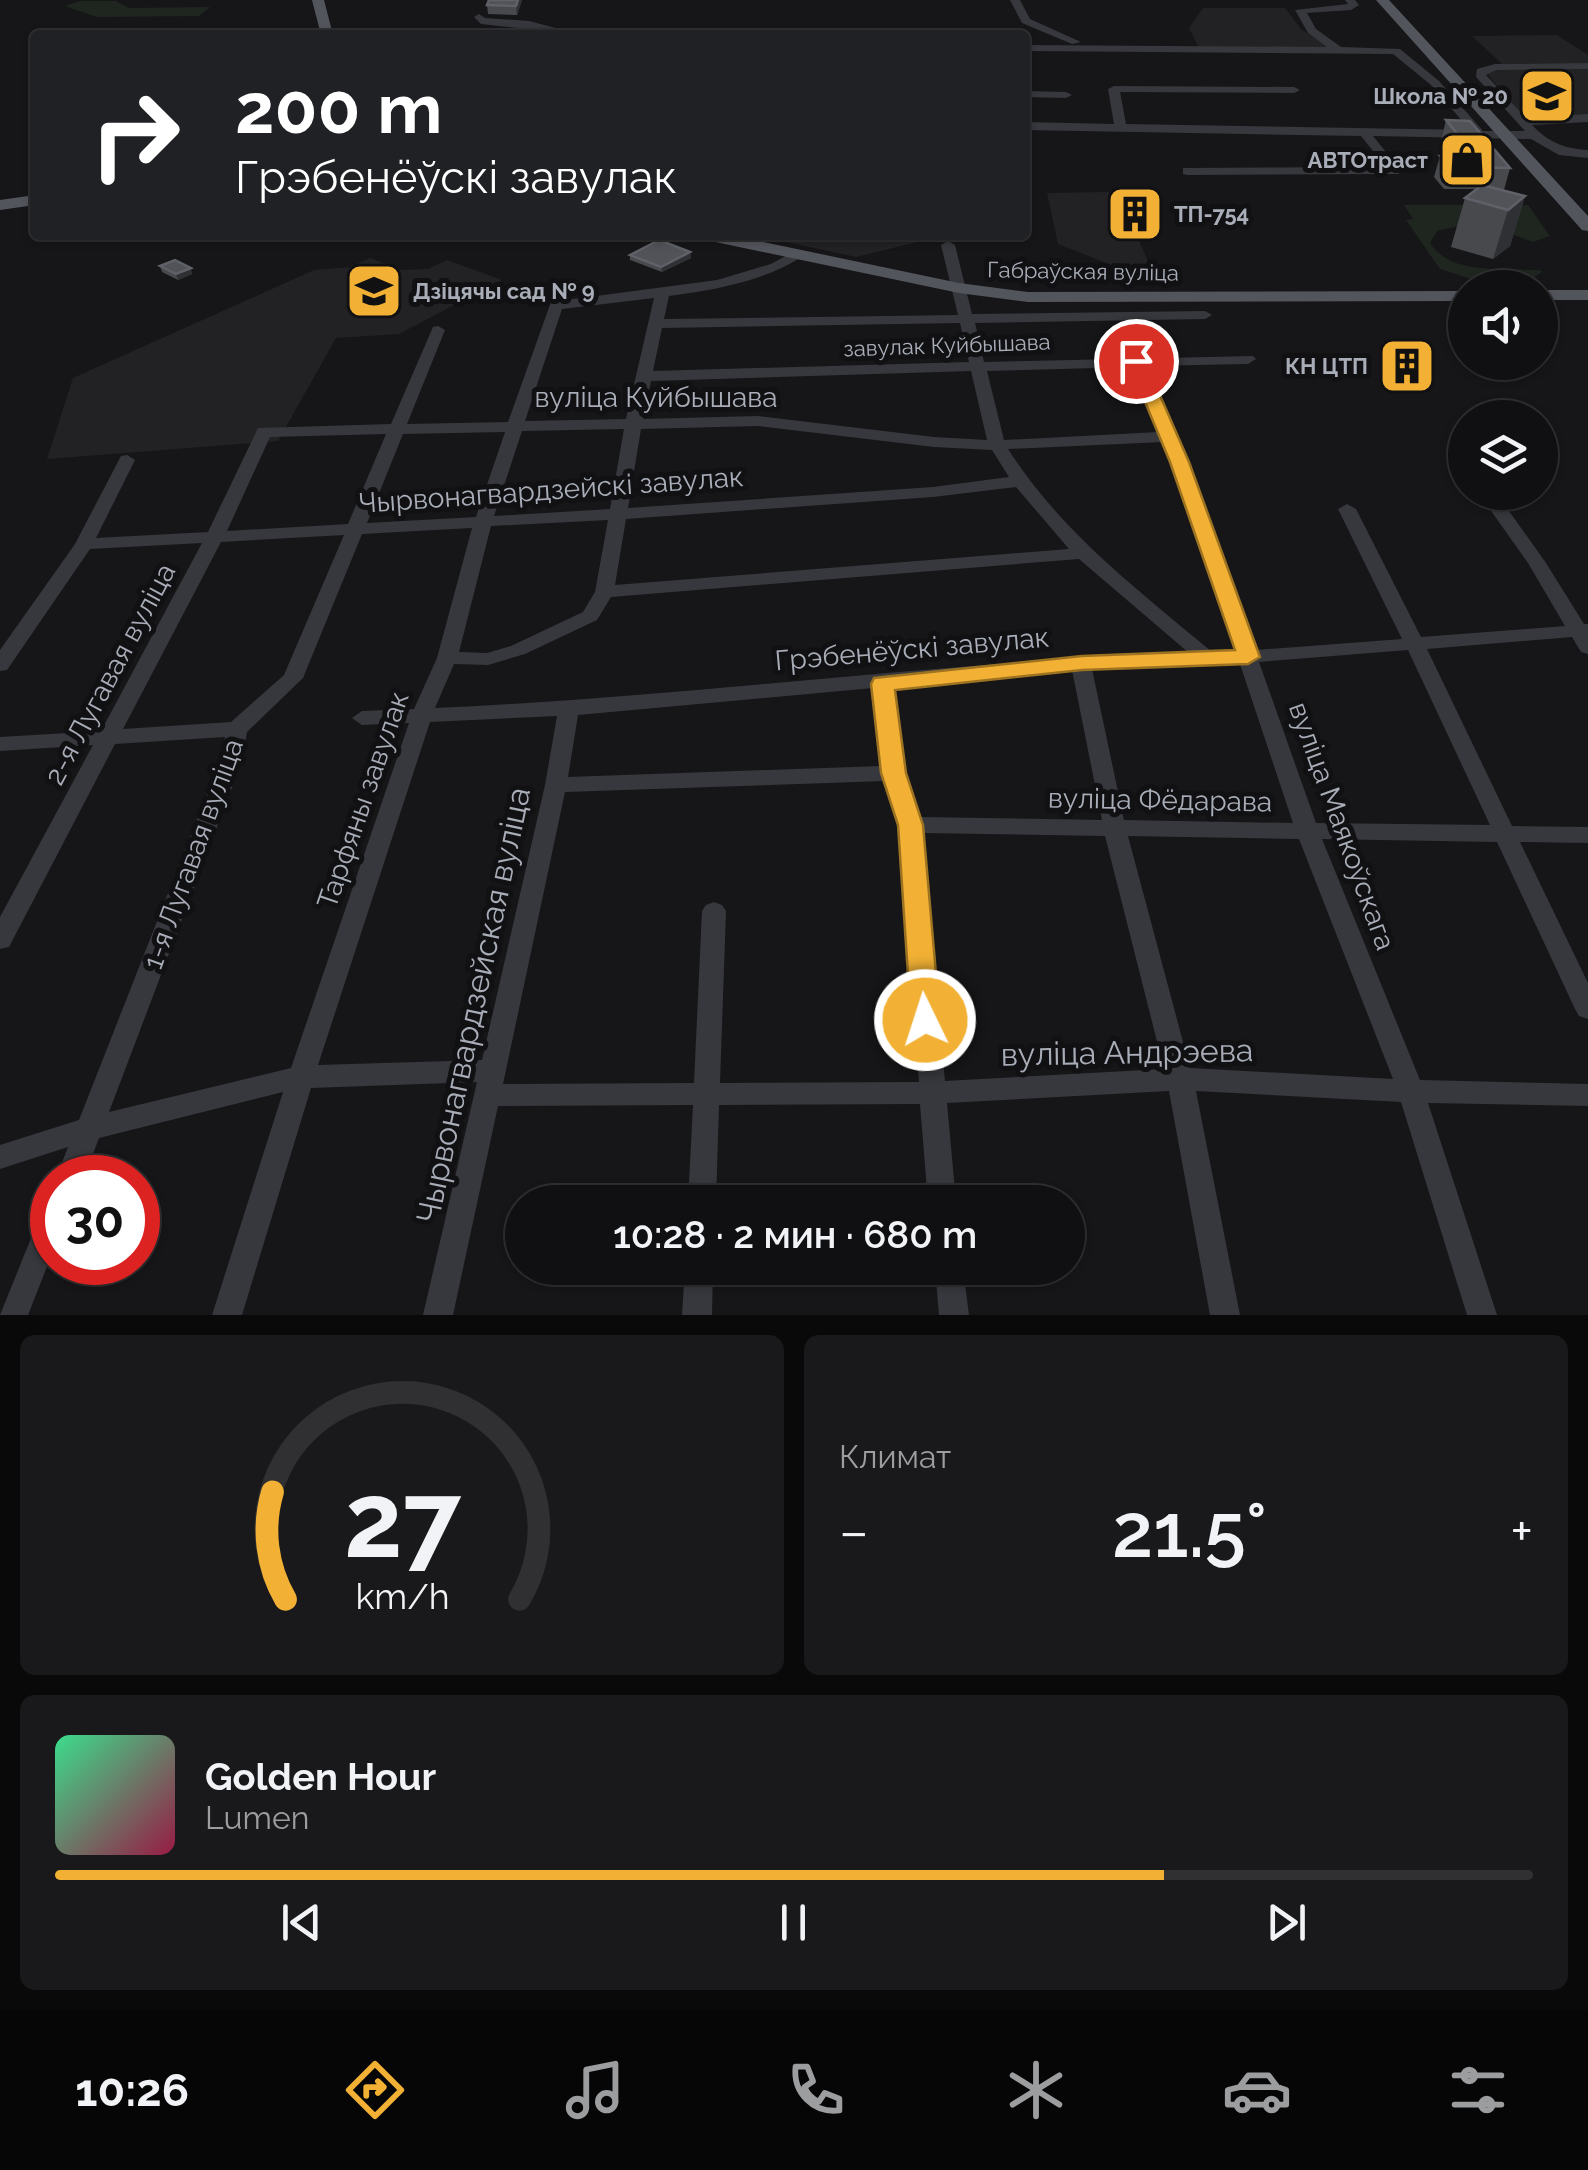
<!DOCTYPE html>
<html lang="ru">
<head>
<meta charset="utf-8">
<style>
	body { margin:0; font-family:Raleway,sans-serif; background:#19191b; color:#f1f3f6; height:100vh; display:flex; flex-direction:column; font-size:38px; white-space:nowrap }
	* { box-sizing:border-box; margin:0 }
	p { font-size:32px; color:#9c9d9f }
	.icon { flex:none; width:55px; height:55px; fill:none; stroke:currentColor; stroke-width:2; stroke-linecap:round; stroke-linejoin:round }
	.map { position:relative; height:1315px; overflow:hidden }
	.panel { display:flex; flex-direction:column; gap:20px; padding:20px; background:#09090a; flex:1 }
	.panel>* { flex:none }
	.guide { position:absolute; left:30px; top:30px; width:1000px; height:210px; border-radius:10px; box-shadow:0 2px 8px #0004,0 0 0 2px #303032; background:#202124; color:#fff; overflow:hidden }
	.tools { position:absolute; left:1448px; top:270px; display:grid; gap:20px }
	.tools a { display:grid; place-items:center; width:110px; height:110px; border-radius:50%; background:#101012; box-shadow:0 2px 8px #0004,0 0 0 2px #303032; font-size:50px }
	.speed { position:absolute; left:30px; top:1155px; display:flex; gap:20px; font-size:50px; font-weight:700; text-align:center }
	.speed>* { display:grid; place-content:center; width:130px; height:130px; border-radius:50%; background:#101012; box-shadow:0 2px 8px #0004,0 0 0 2px #303032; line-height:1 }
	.speed .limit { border:15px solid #d22; background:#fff; color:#111 }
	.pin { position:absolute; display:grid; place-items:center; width:85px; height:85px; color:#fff; margin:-42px; border:5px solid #fff; border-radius:50%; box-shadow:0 2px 10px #0007 }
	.me { position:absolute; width:110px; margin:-55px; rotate:356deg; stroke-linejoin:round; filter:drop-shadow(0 0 8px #0008) }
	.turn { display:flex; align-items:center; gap:35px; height:210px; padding:0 40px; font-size:45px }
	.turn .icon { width:130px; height:130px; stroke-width:2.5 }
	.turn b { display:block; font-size:70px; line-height:85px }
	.big { font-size:75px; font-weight:600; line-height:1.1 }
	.panel .widget { flex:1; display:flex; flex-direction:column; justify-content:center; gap:15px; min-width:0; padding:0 35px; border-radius:15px; background:#19191b }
	.panel .dial { align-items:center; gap:0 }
	.dial svg { height:260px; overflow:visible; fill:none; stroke:#303032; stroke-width:7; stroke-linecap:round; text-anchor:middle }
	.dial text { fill:#f1f3f6; stroke:none }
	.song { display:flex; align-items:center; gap:30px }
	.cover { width:120px; height:120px; border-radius:15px; background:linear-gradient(135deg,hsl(150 70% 55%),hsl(340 70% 35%)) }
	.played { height:10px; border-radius:5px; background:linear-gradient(90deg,#f2b134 75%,#303032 75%) }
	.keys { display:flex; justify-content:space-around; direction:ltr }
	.heat { display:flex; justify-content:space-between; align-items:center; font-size:55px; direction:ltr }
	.panel .tiles { flex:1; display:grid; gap:20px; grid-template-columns:1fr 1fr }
	.widget:last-child { grid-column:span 2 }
	.trip { position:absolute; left:505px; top:1185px; width:580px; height:100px; border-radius:50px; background:#101012; box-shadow:0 2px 8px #0004,0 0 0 2px #303032; font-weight:600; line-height:100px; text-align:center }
	.menu { display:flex; height:160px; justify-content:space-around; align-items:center; background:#060607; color:#9c9d9f }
	.menu .icon { width:70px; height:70px }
	.menu .active { color:#f2b134 }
	.menu b { font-size:45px; color:#f1f3f6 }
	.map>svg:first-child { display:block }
</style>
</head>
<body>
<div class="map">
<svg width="1588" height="1315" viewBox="0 0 1588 1315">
	<rect width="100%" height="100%" fill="#161618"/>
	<path fill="#222225" d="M1203,8H1285L1301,29L1332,49L1199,48L1189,28Z
		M1557,35L1588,55V63L1502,64L1472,36Z
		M1588,69V116H1523L1488,75L1493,70Z
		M1109,192L1123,203L1155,278H1130L1124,270L1058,244L1047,193Z
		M754,235H946L856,257Z
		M370,258L401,270L428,269L447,260L502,280L399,334L336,338L278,441L47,459L73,378L314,270L350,267Z"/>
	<path fill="#1e261f" d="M80,1H116L129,8L210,7L199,16L97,17L65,6Z
		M1404,205H1528L1550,236L1533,242L1509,233L1458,226L1437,231L1430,243C1453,278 1508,266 1543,271L1530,280H1474L1440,269L1406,220L1413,219Z"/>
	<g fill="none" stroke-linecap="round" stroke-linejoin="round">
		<path fill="#37383d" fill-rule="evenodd" d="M1010,0H1020L1030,19L1081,42L1072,44L1022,23Z
			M1345,0H1355L1359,5L1351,10L1307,13L1316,29L1341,47L1400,49L1439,81L1483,131H1525L1476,77L1477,69L1495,64L1588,63V69L1496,70L1486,75L1526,118L1588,114V122L1532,125C1548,142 1565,149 1588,150V158L1559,155L1531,139L1373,136L1399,168V174L1187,175L1183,174V168L1386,167L1361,136L1025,130V122L1114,124L1108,89L1114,86L1294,87L1300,90L1294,93L1120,92L1126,124L1470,130L1431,85L1393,54L1025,51V45L1327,47L1308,33L1295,10L1348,4Z
			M479,14L485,18L529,21L582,35L481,24L474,17Z
			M1025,91L1066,92L1072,95L1066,98L1025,97Z
			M948,241L955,245L972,314L1205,311L1212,315L1205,319L975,323L984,362L1253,356L1256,359L1248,364L1147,366L1188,463L1255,650L1402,639L1338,509L1347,504L1356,509L1421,637L1565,626L1528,563L1489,508L1498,503L1504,504L1546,563L1584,624H1588V654L1581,652L1572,637L1427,649L1512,826L1588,827V843L1520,842L1588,983V1019L1579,1016L1575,1009L1497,842L1322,839L1420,1080L1588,1084V1106L1428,1103L1497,1315H1467L1401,1102L1196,1091L1240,1315H1210L1169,1091L947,1103L956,1202H928L920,1104L719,1105L716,1202H688L693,1105L498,1106L453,1315H423L477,1082L311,1088L242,1315H212L283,1092L99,1138L84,1178H56L68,1147L0,1169V1145L79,1120L220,761L225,737L115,744L9,947L0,949V917L93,745L0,751V737L101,731L202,543L90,549L7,670L0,671V650L75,544L121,456L127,455L135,460L96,538L208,532L258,428L391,424L433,327L438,326L445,330L407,424L508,422L551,302L717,280L771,264L795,251L802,255L800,258C761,282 715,290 669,296L664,319L958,315L941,245ZM654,298L626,419L525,421L562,309ZM960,323L969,362L653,371L662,328ZM1132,367L1159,432L1004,440L987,371ZM971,371L987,440L934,437L758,416L643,419L651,381ZM758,426L934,447L992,450L1009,477L933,487L628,508L641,429ZM624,429L610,509L494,516L522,431ZM505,432L476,517L367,523L403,434ZM386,434L348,524L227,531L270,437ZM1163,442L1172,463L1235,651L1212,652C1138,590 1061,532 1008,449ZM1016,487L1069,549L615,585L626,519L933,497ZM608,520L595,592L583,612L511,646L487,653L459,652L491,526ZM472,528L437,658L414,709L362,711L352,718L362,725L409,723L291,1068L109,1112L242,761L247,732L303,678L362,534ZM344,535L284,675L231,722L123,729L221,542ZM1079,559L1189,653C937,662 687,697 435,708L454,664L488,665L525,654L597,620L611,597ZM1408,650L1490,825L1316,823L1259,662ZM1240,664L1293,823L1124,820L1092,669ZM1072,670L1102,820L919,817L904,773L894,686ZM873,688L881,766L568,777L578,715ZM557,716L545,785L482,1060L318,1065L430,722ZM885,781L899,825L919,1082L720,1083L726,911L722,905L714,902L706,905L702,911L694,1083L503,1084L565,792ZM922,833L1105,836L1164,1069L945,1081ZM1128,836L1299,839L1393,1079L1190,1068Z
			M52,1207V1254L28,1315H0L42,1211Z
			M685,1268H713L712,1315H682Z
			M935,1268H963L969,1315H939Z"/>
		<path fill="#53555c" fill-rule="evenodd" d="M312,0H324L333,35H321Z
			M1376,0H1389L1588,216V231L1582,230Z
			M35,195V205L0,210V200Z
			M698,235H730L959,283L1028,292L1465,291V301L1028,302L959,293L706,240Z
			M1540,290H1588V300H1540Z"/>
	</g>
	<path fill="#47494d" d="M489,0H522L517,15L488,14L487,5Z
		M1446,120L1510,168L1504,190H1500L1525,196L1510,246L1493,259L1451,247L1465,198L1476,189H1444L1434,177L1440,156H1452L1441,141Z
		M690,252L691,258L662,272L630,260V255Z
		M160,266L192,274L178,280L162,272Z"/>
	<path fill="#2f3033" d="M518,0H522L517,15L516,6Z
		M1525,196L1510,246L1493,259L1508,210Z
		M690,252L691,258L662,272L661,267Z
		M191,268L192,274L178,280L176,274Z"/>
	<path fill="#525359" stroke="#5f6168" stroke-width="2.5" d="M489,0H518L516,6L487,5Z
		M1446,120L1470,121L1510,168L1449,167L1440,156H1475Z
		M1482,185L1525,196L1508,210L1465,198Z
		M659,240L690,252L661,267L630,255Z
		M175,260L191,268L176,274L160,266Z"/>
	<path fill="#f2b134" stroke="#9d7322" stroke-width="2.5" d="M1136,356L1145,361L1189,462L1260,657L1248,664L1082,670L895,690L906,773L923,825L940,1020L936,1028L925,1032L915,1028L911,1020L898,825L881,773L871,684L874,678L1082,656L1235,650L1170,462L1128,361Z"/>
	<defs>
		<g id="school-square" transform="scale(2.875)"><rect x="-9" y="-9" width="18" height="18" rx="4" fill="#f2b134" stroke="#111113"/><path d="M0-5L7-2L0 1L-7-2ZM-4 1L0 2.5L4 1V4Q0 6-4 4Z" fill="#111"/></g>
		<g id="shop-square" transform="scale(2.875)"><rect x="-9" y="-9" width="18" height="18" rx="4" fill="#f2b134" stroke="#111113"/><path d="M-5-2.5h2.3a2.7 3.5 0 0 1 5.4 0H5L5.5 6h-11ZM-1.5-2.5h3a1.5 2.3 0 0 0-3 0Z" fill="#111"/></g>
		<g id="building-square" transform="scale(2.875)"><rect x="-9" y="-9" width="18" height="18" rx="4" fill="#f2b134" stroke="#111113"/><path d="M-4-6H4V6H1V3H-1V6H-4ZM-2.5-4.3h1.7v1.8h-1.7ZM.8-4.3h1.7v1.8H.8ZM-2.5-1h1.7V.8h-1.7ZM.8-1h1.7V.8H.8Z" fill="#111"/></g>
	</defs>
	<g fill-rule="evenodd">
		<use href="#school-square" x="1547" y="96"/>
		<use href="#shop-square" x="1467" y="160"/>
		<use href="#building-square" x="1135" y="214"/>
		<use href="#school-square" x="374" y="291"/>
		<use href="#building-square" x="1407" y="366"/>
	</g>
	<g text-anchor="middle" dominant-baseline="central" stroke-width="10" stroke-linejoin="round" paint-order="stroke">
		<g font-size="22" font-weight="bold" fill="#a8adb8" stroke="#111113" text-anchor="end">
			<text x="1508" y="96">Школа № 20</text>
			<text x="1428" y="160">АВТОтраст</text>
			<text x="1174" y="214" text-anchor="start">ТП-754</text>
			<text x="413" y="291" text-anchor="start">Дзіцячы сад № 9</text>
			<text x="1368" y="366">КН ЦТП</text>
		</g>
		<g font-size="22" fill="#a8adb8" stroke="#111113">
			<text transform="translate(1083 271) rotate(1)">Габраўская вуліца</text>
			<text transform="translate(947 345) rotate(-2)">завулак Куйбышава</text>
		</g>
		<g font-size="28" fill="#a8adb8" stroke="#111113">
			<text x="656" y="397">вуліца Куйбышава</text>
			<text transform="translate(551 490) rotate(-4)">Чырвонагвардзейскі завулак</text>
			<text transform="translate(912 649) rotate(-5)">Грэбенёўскі завулак</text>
			<text transform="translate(110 674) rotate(-62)">2-я Лугавая вуліца</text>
			<text transform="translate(363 800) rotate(-71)">Тарфяны завулак</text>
			<text transform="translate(1160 800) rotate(1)">вуліца Фёдарава</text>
			<text transform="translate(1342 826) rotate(70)">вуліца Маякоўскага</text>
			<text transform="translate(193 854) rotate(-70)">1-я Лугавая вуліца</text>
		</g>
		<g font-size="32" fill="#a8adb8" stroke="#111113">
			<text transform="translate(473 1005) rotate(-78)">Чырвонагвардзейская вуліца</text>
			<text transform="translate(1127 1052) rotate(-1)">вуліца Андрэева</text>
		</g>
	</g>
</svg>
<div class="tools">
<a><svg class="icon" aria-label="sound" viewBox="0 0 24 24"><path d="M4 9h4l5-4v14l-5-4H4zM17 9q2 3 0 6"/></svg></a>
<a><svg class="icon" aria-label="layers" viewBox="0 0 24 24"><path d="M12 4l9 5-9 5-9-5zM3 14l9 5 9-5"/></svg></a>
</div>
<div class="speed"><div class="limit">30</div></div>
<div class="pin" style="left:1136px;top:361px;background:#d93025"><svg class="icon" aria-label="arrive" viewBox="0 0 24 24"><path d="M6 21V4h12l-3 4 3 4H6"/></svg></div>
<svg class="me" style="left:925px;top:1020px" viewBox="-20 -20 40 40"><circle r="17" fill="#f2b134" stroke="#fff" stroke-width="3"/><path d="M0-11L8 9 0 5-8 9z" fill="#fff"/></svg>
<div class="trip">10:28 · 2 мин · 680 m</div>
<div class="guide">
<div class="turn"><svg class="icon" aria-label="right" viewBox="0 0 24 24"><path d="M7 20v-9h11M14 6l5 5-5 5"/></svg><div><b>200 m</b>Грэбенёўскі завулак</div></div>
</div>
</div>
<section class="panel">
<div class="tiles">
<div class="widget dial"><svg viewBox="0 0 100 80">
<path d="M14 69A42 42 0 1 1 86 69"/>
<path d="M14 69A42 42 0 0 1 10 36" stroke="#f2b134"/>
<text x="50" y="56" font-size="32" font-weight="700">27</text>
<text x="50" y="72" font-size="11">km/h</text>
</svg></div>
<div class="widget"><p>Климат</p>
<div class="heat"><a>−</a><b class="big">21.5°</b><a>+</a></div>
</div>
<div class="widget">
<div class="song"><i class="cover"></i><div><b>Golden Hour</b><p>Lumen</p></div></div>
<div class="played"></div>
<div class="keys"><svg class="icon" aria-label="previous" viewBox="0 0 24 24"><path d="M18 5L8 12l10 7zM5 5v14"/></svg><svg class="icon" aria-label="pause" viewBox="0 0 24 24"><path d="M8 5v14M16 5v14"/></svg><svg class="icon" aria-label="next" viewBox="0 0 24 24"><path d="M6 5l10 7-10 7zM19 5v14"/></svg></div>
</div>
</div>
</section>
<nav class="menu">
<b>10:26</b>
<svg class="icon active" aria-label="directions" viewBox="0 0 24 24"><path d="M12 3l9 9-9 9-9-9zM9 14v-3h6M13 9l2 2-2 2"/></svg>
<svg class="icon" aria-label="music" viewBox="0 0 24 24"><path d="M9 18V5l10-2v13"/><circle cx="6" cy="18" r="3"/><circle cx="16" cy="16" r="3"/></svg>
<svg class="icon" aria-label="phone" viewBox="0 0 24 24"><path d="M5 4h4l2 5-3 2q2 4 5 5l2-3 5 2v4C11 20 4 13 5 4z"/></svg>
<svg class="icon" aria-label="climate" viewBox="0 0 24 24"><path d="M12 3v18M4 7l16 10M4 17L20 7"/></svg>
<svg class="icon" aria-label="car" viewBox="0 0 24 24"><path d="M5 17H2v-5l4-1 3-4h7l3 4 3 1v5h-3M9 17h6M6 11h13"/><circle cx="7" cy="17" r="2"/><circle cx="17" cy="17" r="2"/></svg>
<svg class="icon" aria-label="filters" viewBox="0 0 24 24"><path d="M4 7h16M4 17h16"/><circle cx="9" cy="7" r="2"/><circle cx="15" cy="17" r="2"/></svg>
</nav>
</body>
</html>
